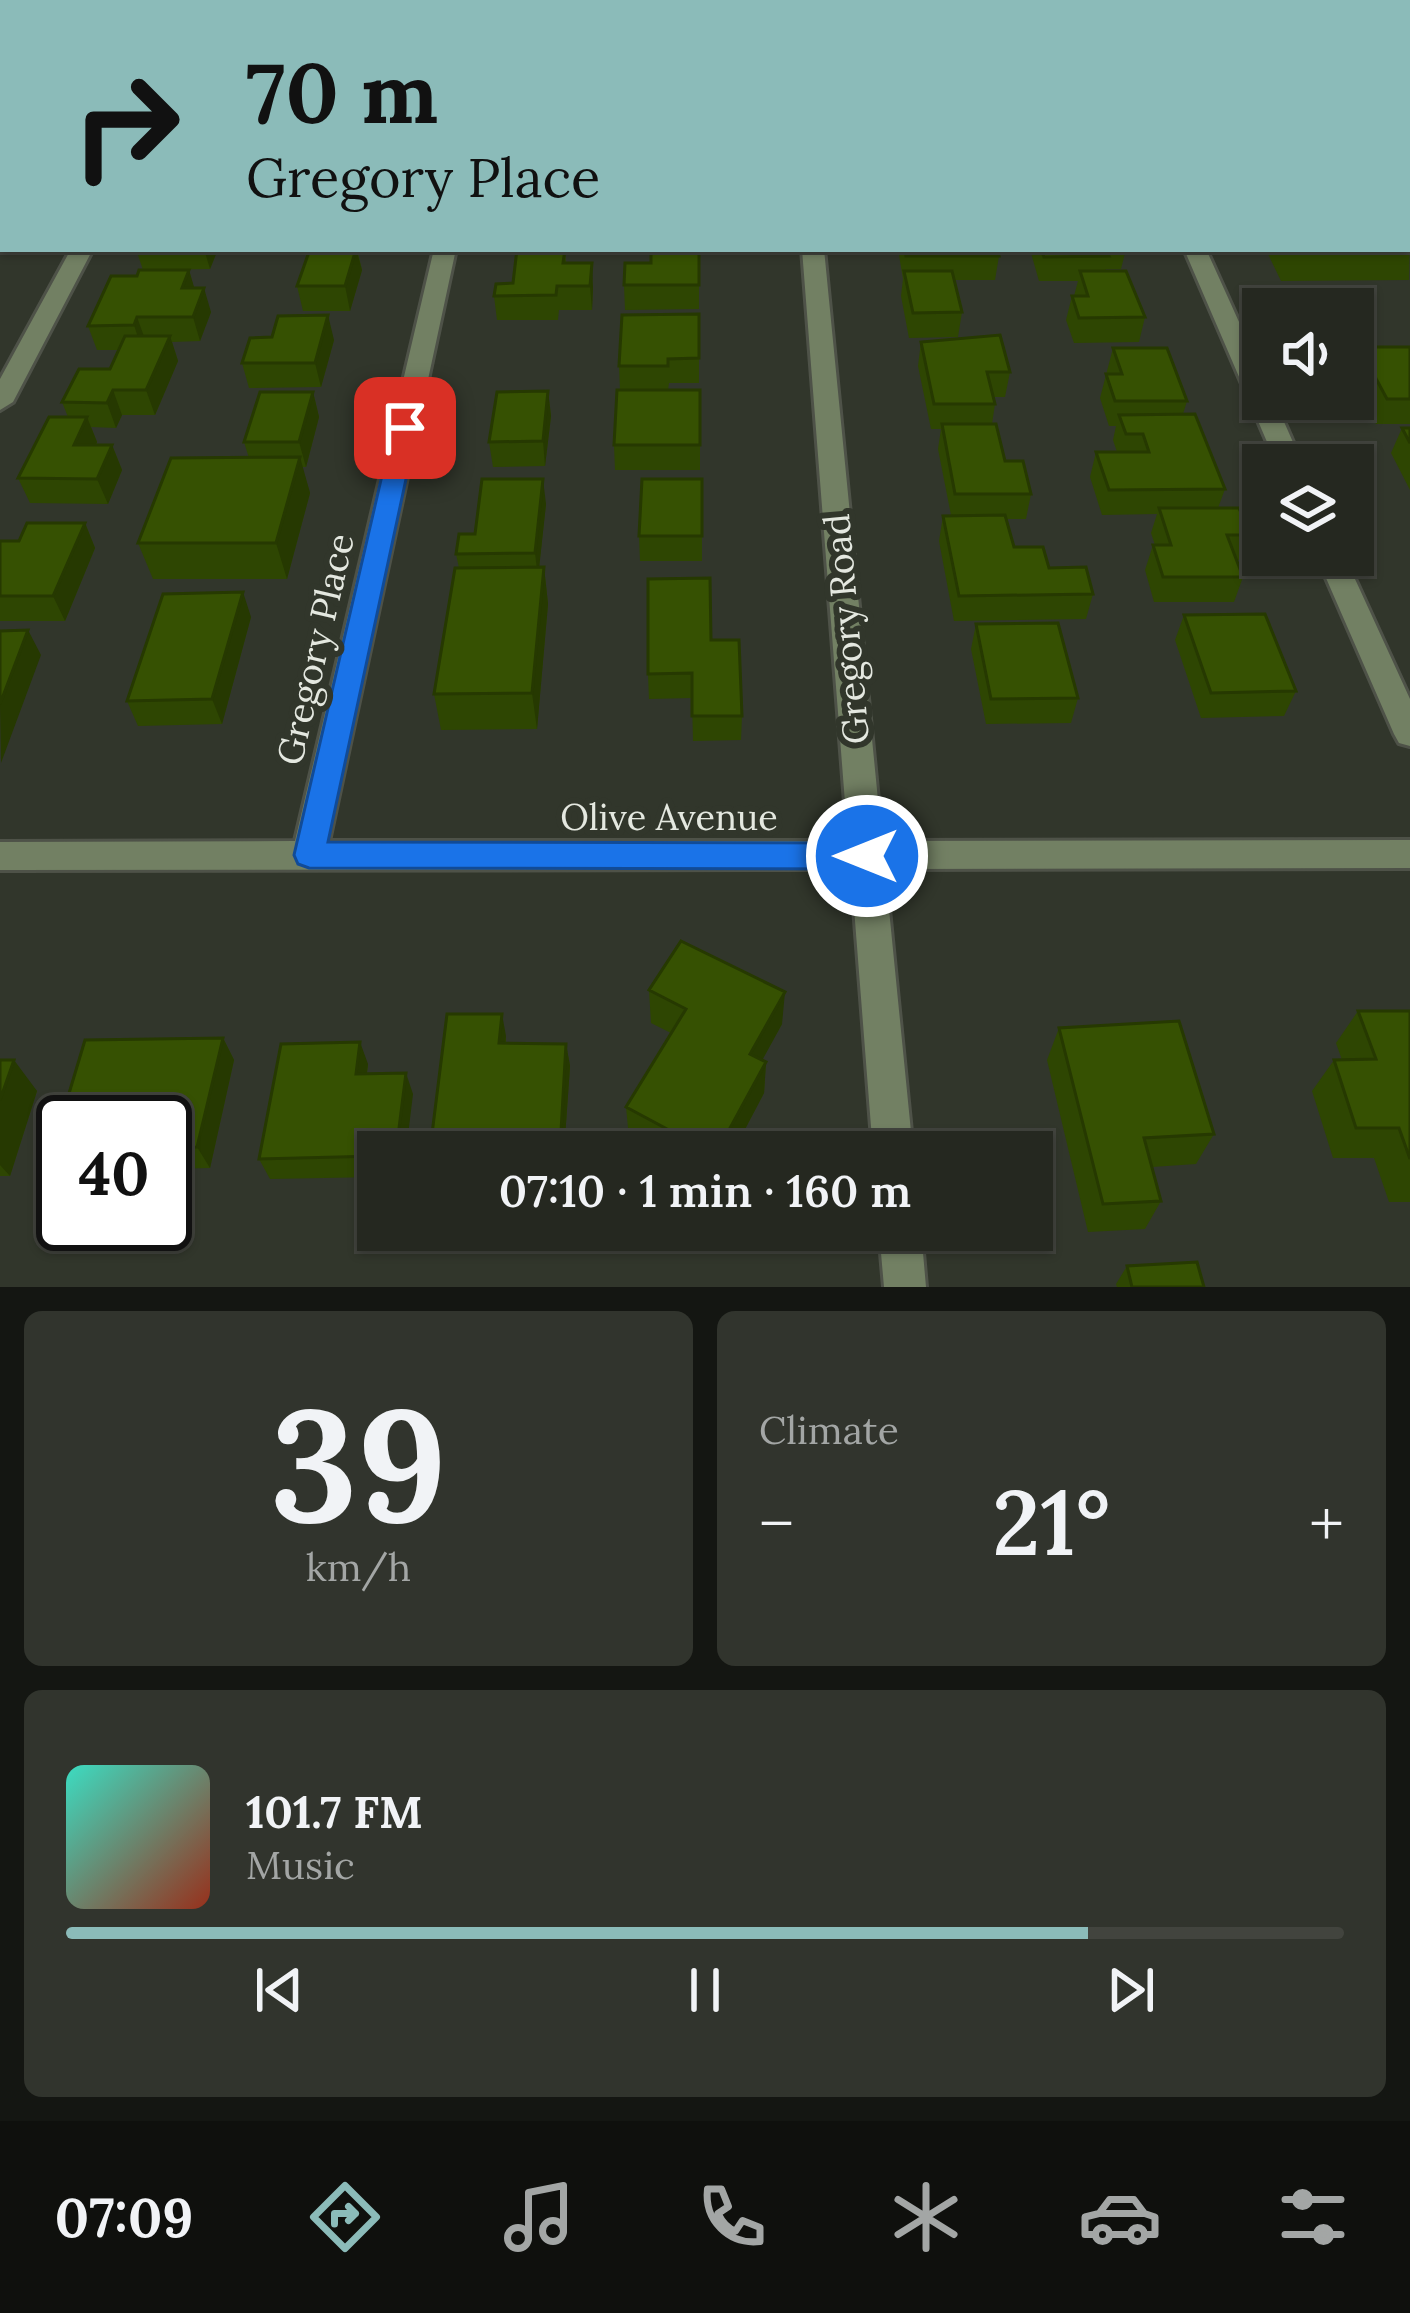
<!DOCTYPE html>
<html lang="en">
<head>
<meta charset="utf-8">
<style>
	body { margin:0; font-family:Lora,serif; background:#31342d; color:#f1f3f6; height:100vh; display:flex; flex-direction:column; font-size:45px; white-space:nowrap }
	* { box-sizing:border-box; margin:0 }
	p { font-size:39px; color:#a3a6a5 }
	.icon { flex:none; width:66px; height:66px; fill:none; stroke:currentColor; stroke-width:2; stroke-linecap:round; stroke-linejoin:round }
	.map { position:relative; height:1287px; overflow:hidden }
	.panel { display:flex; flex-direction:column; gap:24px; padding:24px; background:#141612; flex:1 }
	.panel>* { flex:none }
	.guide { position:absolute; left:0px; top:0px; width:1410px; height:252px; box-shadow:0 3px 9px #0004,0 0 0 3px #42443e; background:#8bbbb9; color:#111; overflow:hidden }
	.fabs { position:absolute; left:1242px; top:288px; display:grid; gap:24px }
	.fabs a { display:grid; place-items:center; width:132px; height:132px; border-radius:0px; background:#252820; box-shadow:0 3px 9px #0004,0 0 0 3px #42443e; font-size:60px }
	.speed { position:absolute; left:36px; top:1095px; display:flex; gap:24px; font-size:60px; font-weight:700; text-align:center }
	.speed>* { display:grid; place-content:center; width:156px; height:156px; border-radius:50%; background:#252820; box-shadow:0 3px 9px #0004,0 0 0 3px #42443e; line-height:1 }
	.speed .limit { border:6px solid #111; border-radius:18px; background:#fff; color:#111 }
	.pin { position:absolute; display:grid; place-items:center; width:102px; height:102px; color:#fff; margin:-51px; border-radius:24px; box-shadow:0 6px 18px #0006 }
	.me { position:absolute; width:132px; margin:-66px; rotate:270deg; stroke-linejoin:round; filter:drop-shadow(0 0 9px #0008) }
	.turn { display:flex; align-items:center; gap:42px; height:252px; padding:0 48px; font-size:54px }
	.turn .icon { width:156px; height:156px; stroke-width:2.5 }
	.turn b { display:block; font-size:84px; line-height:102px }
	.big { font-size:90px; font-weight:600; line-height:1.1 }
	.panel .card { flex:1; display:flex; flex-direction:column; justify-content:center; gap:18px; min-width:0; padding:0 42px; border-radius:18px; background:#31342d }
	.panel .dial { align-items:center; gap:0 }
	.dial b { font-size:156px; line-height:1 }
	.song { display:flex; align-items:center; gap:36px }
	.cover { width:144px; height:144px; border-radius:18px; background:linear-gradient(135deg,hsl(170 70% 55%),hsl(10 70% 35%)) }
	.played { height:12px; border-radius:6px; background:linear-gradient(90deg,#8bbbb9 80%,#42443e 80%) }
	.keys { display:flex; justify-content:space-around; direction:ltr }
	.heat { display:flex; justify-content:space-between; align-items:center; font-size:66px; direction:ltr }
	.panel .tiles { flex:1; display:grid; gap:24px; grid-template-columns:1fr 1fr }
	.card:last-child { grid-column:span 2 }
	.trip { position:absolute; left:357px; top:1131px; width:696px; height:120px; border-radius:0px; background:#252820; box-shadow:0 3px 9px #0004,0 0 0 3px #42443e; font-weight:600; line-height:120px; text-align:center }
	.menu { display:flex; height:192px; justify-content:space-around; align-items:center; background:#0f100d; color:#a3a6a5 }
	.menu .icon { width:84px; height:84px }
	.menu .current { color:#8bbbb9 }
	.menu b { font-size:54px; color:#f1f3f6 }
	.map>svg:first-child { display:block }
</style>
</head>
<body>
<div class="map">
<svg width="1410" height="1287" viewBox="0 0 1410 1287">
	<rect width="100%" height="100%" fill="#31362b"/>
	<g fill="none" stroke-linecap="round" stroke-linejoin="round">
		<g stroke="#4e5248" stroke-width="6">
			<path id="minor" d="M207,0H225L206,3Z
				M782,0H800V3H782Z
				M1075,0H1093L1094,3H1076Z
				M71,249H93L13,402L0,410V379Z
				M434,249H456L329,841H848L802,249H824L882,841L1410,840V868L885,869L913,1152H873L851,869L0,870V842L295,841Z
				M1184,249H1206L1263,375V399H1274L1303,465H1277Z
				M1316,555H1344L1410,699V746L1399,743L1394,734Z
				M879,1230H921L926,1287H884Z"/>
		</g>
		<use href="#minor" fill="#728063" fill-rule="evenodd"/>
	</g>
	<path fill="#2e4602" d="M854,0H916L915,3H855Z
		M967,0H1032L1031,3H968Z
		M1133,0L1254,1V3H1135Z
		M0,145H3V238H0Z
		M1407,221L1410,225L1409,280L1281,281L1267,252L1268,249H1407Z
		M136,249H218L210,269L155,270H189L194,288L211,312L200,341L172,342L178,361L155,415H122L116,428L91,427L97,442L96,445H112L122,470L108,504L30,503L18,478L68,417L62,402L110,369L118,350H97L88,326L143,270Z
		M310,249H357L362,270L350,311H303L297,286Z
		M565,249L566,263L593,287L592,310H559L558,320H497L494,296Z
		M617,249H699V309L625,310L624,285L651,263V249Z
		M898,249H997L999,256L995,280H954L962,312L958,337L909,338L901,296L903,279Z
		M1031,249H1126L1121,269H1106L1105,271L1145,317L1139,342L1074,343L1066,320L1072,296H1074L1078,281H1039L1031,253Z
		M699,314V383H669L668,390H700V470H615L614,445L620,390L619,366Z
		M334,340L321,387L249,388L242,363Z
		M921,342L1010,372L1005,397H994L995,404L992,424L1005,461L1031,494L1026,519H1006L1014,547L1093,594L1086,619L954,621L939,541L943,516L951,515L938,449L941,429H931L918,366Z
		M1359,347H1410V424H1376L1353,380V361Z
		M1113,348L1187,401L1183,414L1225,489L1218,508L1250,535L1240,560H1237L1243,577L1234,602H1154L1145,570L1153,545H1155L1151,533L1157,514L1102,515L1090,477L1096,452H1117L1113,440L1116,426H1109L1100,398Z
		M548,391L551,416L545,466L493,467L489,442Z
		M313,392L319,417L306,467H302L310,493L287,579H153L138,543L249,458L244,442Z
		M1402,428H1410V490L1391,453Z
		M702,479V561H640L639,536Z
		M546,504L539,567H544L548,604L537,729L441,730L434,694L459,568L456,554L475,534Z
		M85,523L95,548L65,621H0V541H19Z
		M1184,615L1296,691L1284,716L1201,718L1175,640Z
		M251,617L222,724L138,726L127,701Z
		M976,624L1078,698L1071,723L986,724L971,649Z
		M711,640L742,716L741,740L693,741L692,698L649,699L648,674Z
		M649,990L782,1024L762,1060L766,1062L764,1093L733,1152H656L629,1138L626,1107L671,1033L651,1023Z
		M1358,1011H1410V1202H1389L1374,1158H1333L1312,1091L1334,1060H1342L1336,1043Z
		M1059,1028L1214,1134L1196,1164L1152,1167L1161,1201L1145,1229L1088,1232L1047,1060Z
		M506,1036V1043L566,1044L570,1066L564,1152H431L430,1150Z
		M223,1038L234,1060L210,1168L165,1169V1122H63V1164L52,1150L85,1040Z
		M0,1060L37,1091L10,1176H0Z
		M368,1064L367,1073L413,1094L378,1152V1177L270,1179L259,1159Z
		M1127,1266L1204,1287H1117L1116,1284Z"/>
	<path fill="#263901" d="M131,0H158L155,3H132Z
		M204,249H218L210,269Z
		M356,249L362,270L350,311L345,286Z
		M592,263L593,287L592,310L590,286Z
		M189,270L196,294L182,288Z
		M204,288L211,312L200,341L193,317Z
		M328,315L334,340L321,387L315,363Z
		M137,317L146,342L142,350L134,325Z
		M170,336L178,361L155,415L146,390Z
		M113,390L122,415L116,428L107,403Z
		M548,391L551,416L545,466L543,441Z
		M313,392L319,417L306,467L299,442Z
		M87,417L97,442L84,470L74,445Z
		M112,445L122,470L108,504L97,479Z
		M300,457L310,493L287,579L276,543Z
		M543,479L546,504L538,578L535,553Z
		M85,523L95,548L65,621L53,596Z
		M544,567L548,604L537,729L532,693Z
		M243,592L251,617L222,724L212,699Z
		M28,630L41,655L1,763L0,704Z
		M785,992L782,1024L748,1086L750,1054Z
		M502,1014L506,1036L503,1065L499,1043Z
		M223,1038L234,1060L210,1168L197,1147Z
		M360,1042L368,1064L364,1095L356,1074Z
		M566,1044L570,1066L564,1152H560Z
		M14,1060L37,1091L10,1176L0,1165V1100Z
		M766,1062L764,1093L733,1152H717Z
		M406,1073L413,1094L406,1152H396Z"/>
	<path fill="#365102" stroke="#263901" stroke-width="3" d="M79,0H138L137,3H47L78,2Z
		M247,0H303L247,2Z
		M1172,0H1254V1H1172Z
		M0,13H3V31H0Z
		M0,145H3V163H0Z
		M0,170H3V214H0Z
		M1407,221L1410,225V245H1407Z
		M310,249H356L345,286H297Z
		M517,249H565L563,263H592L590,286H557L556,295L494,296L496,284L513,283Z
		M651,249H699V285H624L625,263H651Z
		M905,249H997L999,256H906Z
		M1041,249H1106L1109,256L1044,257Z
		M139,270H189L182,288H204L193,317H137L134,325L88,326L111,276H137Z
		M904,271H952L962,312L913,313Z
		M1080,271H1126L1145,317L1079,318L1072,296H1088Z
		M699,314V358L668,359V366H619L622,315Z
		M328,315L315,363H242L250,338L272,337L278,316Z
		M1000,335L1010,372H987L995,404H934L921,342Z
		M125,336H170L146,390H113L107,403L62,402L79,369H110Z
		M1359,347H1410V399H1387Z
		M1113,348H1167L1187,401H1115L1106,374H1122Z
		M617,390H700V445H614Z
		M548,391L543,441L489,442L497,392Z
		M260,392H313L299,442H244Z
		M1195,414L1225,489L1109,490L1096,452H1149L1143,434H1126L1119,415Z
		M49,417H87L74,445H112L97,479L18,478Z
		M942,424H996L1005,461H1023L1031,494H955Z
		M1402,428H1410V443Z
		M300,457L276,543H138L171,458Z
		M482,479H543L535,553L456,554L459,534H475Z
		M642,479H702V536H639Z
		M1159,508H1239L1250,535H1227L1243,577H1163L1153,545H1171Z
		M1005,515L1014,547H1043L1049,568L1086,567L1093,594L959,596L943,516Z
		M27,523H85L53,596H0V541H19Z
		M544,567L532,693L434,694L455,568Z
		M710,578L711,640H739L742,716H692V673L648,674V579Z
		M243,592L212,699L127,701L163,594Z
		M1265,614L1296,691L1211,693L1184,615Z
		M1058,623L1078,698L991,699L976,624Z
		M28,630L0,704V631Z
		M681,941L785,992L750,1054L766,1062L717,1152H710L626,1107L686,1009L649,990Z
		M1358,1011H1410V1159L1399,1128H1356L1334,1060L1376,1059Z
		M447,1014H502L499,1043L566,1044L560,1149L430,1150Z
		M1179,1021L1214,1134L1144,1138L1161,1201L1103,1204L1059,1028Z
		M223,1038L197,1147L165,1148V1122H63V1150H52L85,1040Z
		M360,1042L356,1074L406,1073L396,1152H378V1156L259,1159L281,1044Z
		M0,1060H14L0,1100Z
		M1197,1262L1204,1287H1132L1127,1266Z"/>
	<path fill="#1a73e8" stroke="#114b97" stroke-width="3" d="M405,420L417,428L328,842L867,843L878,847L882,856L878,865L867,869L309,868L298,864L294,855L393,428Z"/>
	<g text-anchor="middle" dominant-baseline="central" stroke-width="12" stroke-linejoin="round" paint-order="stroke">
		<g font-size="36" fill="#e4e8e0" stroke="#31362b">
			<text transform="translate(846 629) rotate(-95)">Gregory Road</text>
			<text transform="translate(315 649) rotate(-77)">Gregory Place</text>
			<text x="669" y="817">Olive Avenue</text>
		</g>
	</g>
</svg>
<div class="fabs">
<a><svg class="icon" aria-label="sound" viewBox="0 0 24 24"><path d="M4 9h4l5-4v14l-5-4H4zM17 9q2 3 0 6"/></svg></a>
<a><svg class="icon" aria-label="layers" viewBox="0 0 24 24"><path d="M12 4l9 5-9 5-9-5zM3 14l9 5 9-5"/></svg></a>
</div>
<div class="speed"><div class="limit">40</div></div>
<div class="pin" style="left:405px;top:428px;background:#d93025"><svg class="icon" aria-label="arrive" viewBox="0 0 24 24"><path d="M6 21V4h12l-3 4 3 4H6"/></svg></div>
<svg class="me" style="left:867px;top:856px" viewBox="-20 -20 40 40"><circle r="17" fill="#1a73e8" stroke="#fff" stroke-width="3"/><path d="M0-11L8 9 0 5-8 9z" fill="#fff"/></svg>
<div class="trip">07:10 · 1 min · 160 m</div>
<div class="guide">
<div class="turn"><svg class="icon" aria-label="right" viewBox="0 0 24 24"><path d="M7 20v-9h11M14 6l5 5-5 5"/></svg><div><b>70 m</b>Gregory Place</div></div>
</div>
</div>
<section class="panel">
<div class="tiles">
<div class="card dial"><b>39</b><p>km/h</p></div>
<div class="card"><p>Climate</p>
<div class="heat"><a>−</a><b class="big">21°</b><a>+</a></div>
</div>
<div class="card">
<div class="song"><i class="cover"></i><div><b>101.7 FM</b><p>Music</p></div></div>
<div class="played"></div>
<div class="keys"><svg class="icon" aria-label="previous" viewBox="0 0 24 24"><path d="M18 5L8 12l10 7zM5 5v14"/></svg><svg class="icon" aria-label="pause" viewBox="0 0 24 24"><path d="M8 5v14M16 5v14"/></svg><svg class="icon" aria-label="next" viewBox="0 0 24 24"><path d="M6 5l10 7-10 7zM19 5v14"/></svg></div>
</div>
</div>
</section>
<nav class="menu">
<b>07:09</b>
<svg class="icon current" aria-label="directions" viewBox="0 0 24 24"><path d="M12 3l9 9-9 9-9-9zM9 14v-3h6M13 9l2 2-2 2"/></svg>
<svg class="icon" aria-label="music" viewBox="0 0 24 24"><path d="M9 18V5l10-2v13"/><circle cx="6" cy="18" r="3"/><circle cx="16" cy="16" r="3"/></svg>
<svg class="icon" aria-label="phone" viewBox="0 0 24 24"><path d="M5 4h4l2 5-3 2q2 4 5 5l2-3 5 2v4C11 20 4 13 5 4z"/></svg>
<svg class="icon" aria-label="climate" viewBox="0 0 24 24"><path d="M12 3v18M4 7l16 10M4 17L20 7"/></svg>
<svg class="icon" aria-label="car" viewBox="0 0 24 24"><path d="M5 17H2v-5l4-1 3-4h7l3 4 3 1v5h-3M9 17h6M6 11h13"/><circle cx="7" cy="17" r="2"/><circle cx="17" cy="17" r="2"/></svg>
<svg class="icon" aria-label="filters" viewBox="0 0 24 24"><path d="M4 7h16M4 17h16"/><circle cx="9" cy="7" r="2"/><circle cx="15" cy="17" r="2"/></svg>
</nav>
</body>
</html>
